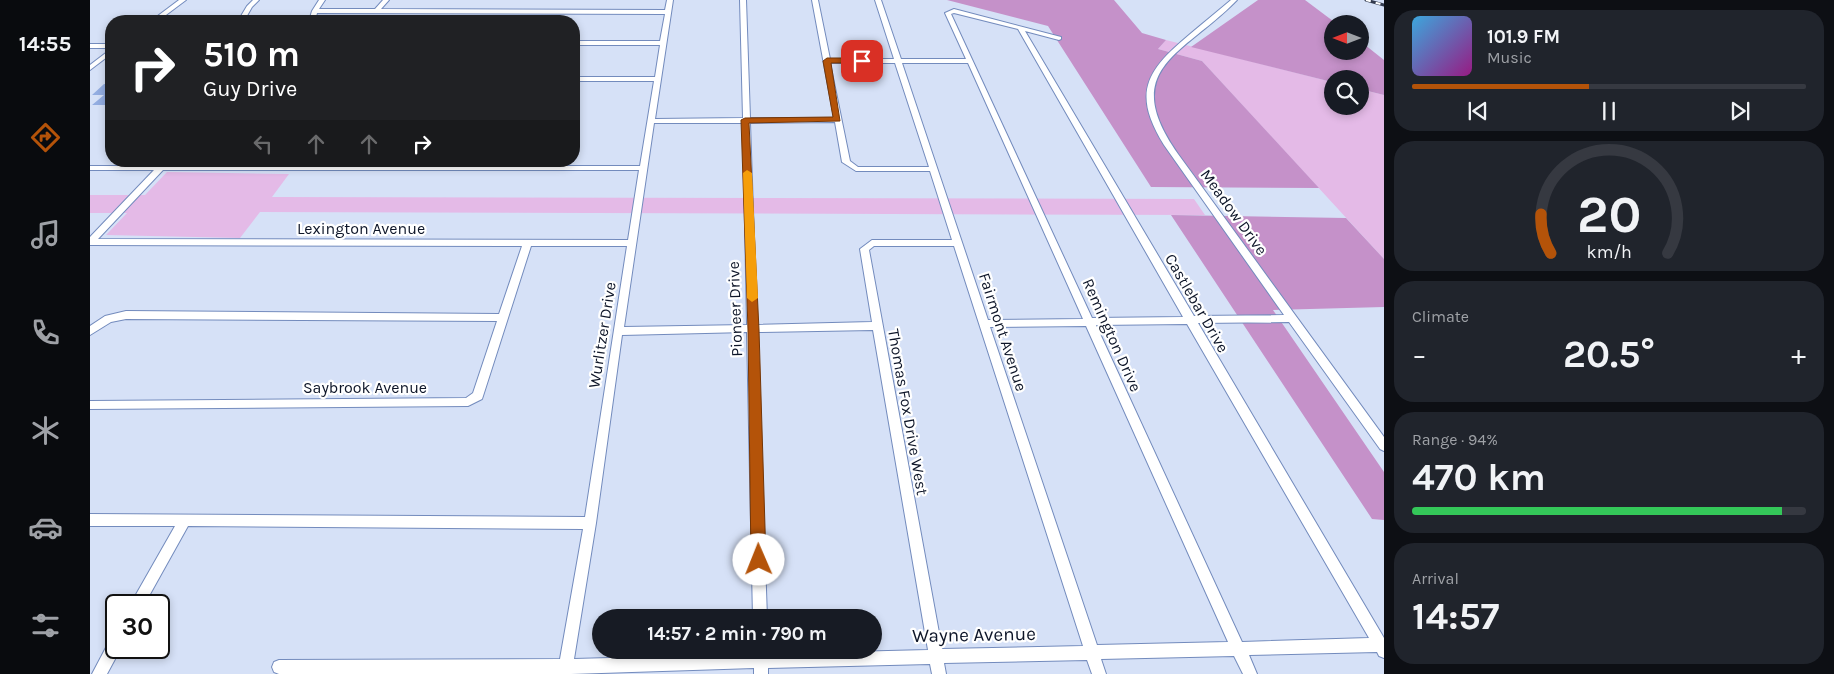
<!DOCTYPE html>
<html lang="en">
<head>
<meta charset="utf-8">
<style>
	body { margin:0; font-family:Karla,sans-serif; background:#20242c; color:#f1f3f6; height:100vh; display:flex; flex-direction:column; font-size:19px; white-space:nowrap }
	* { box-sizing:border-box; margin:0 }
	p { font-size:16px; color:#9ea1a6 }
	.icon { flex:none; width:28px; height:28px; fill:none; stroke:currentColor; stroke-width:2; stroke-linecap:round; stroke-linejoin:round }
	.map { position:relative; flex:1; overflow:hidden }
	.side { display:flex; flex-direction:column; gap:10px; padding:10px; background:#0d0f14; width:450px }
	.side>* { flex:none }
	.banner { position:absolute; left:15px; top:15px; width:475px; height:152px; border-radius:20px; box-shadow:0 2px 8px #0003; background:#202124; color:#fff; overflow:hidden }
	.needle { width:32px; rotate:270deg }
	.tools { position:absolute; left:1234px; top:15px; display:grid; gap:10px }
	.tools a { display:grid; place-items:center; width:45px; height:45px; border-radius:50%; background:#171b24; box-shadow:0 2px 8px #0003; font-size:25px }
	.speed { position:absolute; left:15px; top:594px; display:flex; gap:10px; font-size:25px; font-weight:700; text-align:center }
	.speed>* { display:grid; place-content:center; width:65px; height:65px; border-radius:50%; background:#171b24; box-shadow:0 2px 8px #0003; line-height:1 }
	.speed .limit { border:2px solid #111; border-radius:8px; background:#fff; color:#111 }
	.pin { position:absolute; display:grid; place-items:center; width:42px; height:42px; color:#fff; margin:-21px; border-radius:10px; box-shadow:0 2px 8px #0006 }
	.me { position:absolute; width:55px; margin:-28px; rotate:359deg; stroke-linejoin:round; filter:drop-shadow(0 0 4px #0008) }
	.turn { display:flex; align-items:center; gap:18px; height:105px; padding:0 15px; font-size:22px }
	.turn .icon { width:65px; height:65px; stroke-width:2.5 }
	.turn b { display:block; font-size:35px; line-height:42px }
	.lanes { display:flex; align-items:center; height:48px; padding:0 15px; background:#0003; justify-content:center; gap:25px; direction:ltr }
	.lanes .off { opacity:.35 }
	.big { font-size:38px; font-weight:700; line-height:1.1 }
	.side .widget { flex:1; display:flex; flex-direction:column; justify-content:center; gap:8px; min-width:0; padding:0 18px; border-radius:20px; background:#20242c }
	.side .dial { align-items:center; gap:0 }
	.dial svg { height:130px; overflow:visible; fill:none; stroke:#363941; stroke-width:7; stroke-linecap:round; text-anchor:middle }
	.dial text { fill:#f1f3f6; stroke:none }
	.song { display:flex; align-items:center; gap:15px }
	.cover { width:60px; height:60px; border-radius:8px; background:linear-gradient(135deg,hsl(200 70% 55%),hsl(310 70% 35%)) }
	.played { height:5px; border-radius:2px; background:linear-gradient(90deg,#b45309 45%,#363941 45%) }
	.keys { display:flex; justify-content:space-around; direction:ltr }
	.heat { display:flex; justify-content:space-between; align-items:center; font-size:28px; direction:ltr }
	.charge { height:8px; border-radius:4px; background:linear-gradient(90deg,#34c759 94%,#363941 0) }
	.trip { position:absolute; left:502px; top:609px; width:290px; height:50px; border-radius:25px; background:#171b24; box-shadow:0 2px 8px #0003; font-weight:700; line-height:50px; text-align:center }
	main { display:flex; flex:1; min-height:0 }
	.dock { display:flex; flex-direction:column; width:90px; justify-content:space-around; align-items:center; background:#090b0e; color:#9ea1a6 }
	.dock .icon { width:35px; height:35px }
	.dock .current { color:#b45309 }
	.dock b { font-size:22px; color:#f1f3f6 }
	.map>svg:first-child { display:block }
</style>
</head>
<body>
<main>
<nav class="dock">
<b>14:55</b>
<svg class="icon current" aria-label="directions" viewBox="0 0 24 24"><path d="M12 3l9 9-9 9-9-9zM9 14v-3h6M13 9l2 2-2 2"/></svg>
<svg class="icon" aria-label="music" viewBox="0 0 24 24"><path d="M9 18V5l10-2v13"/><circle cx="6" cy="18" r="3"/><circle cx="16" cy="16" r="3"/></svg>
<svg class="icon" aria-label="phone" viewBox="0 0 24 24"><path d="M5 4h4l2 5-3 2q2 4 5 5l2-3 5 2v4C11 20 4 13 5 4z"/></svg>
<svg class="icon" aria-label="climate" viewBox="0 0 24 24"><path d="M12 3v18M4 7l16 10M4 17L20 7"/></svg>
<svg class="icon" aria-label="car" viewBox="0 0 24 24"><path d="M5 17H2v-5l4-1 3-4h7l3 4 3 1v5h-3M9 17h6M6 11h13"/><circle cx="7" cy="17" r="2"/><circle cx="17" cy="17" r="2"/></svg>
<svg class="icon" aria-label="filters" viewBox="0 0 24 24"><path d="M4 7h16M4 17h16"/><circle cx="9" cy="7" r="2"/><circle cx="15" cy="17" r="2"/></svg>
</nav>
<div class="map">
<svg width="1294" height="674" viewBox="0 0 1294 674">
	<rect width="100%" height="100%" fill="#d6e1f7"/>
	<path fill="#e4bae7" d="M1076,40L1242,82V106H1270V89L1294,95V259L1112,61L1068,49Z
		M77,172L199,174L182,197L1104,199L1115,215L170,212L150,238L16,235L37,213H0V195H55Z"/>
	<path fill="#c591c9" d="M857,0H1024L1052,33L1076,40L1068,49L1112,61L1229,188L1061,187L958,26Z
		M1168,0H1215L1247,24H1242V51H1270V41L1294,60V95L1270,89V79H1242V82L1101,47Z
		M1081,215L1256,218L1294,259V307L1183,310L1294,472V520L1282,519Z"/>
	<path fill="#93ade1" d="M14,84H21V105H2L14,95H2Z"/>
	<g fill="none" stroke-linecap="round" stroke-linejoin="round">
		<g stroke="#738bbd" stroke-width="2">
			<path id="minor" d="M89,0H96L68,21H61Z
				M163,0H169L162,7L154,21H148L157,6Z
				M229,0H235L229,9H285L293,0H299L291,9L575,10L577,0H583L565,119L653,118L650,0H656L660,118H744L722,0H728L740,59H804L785,0H791L811,59H876L855,13L864,9L971,37V39L969,40L935,31L1104,316L1194,315L1074,145C1042,93 1056,71 1099,35C1113,23 1127,12 1141,0H1147C1095,54 1027,68 1088,154L1294,437V451L1290,449L1199,322L1108,323L1294,638V658L1289,656L1287,652L1159,655L1167,674H1153L1144,656L1011,659L1016,674H1002L997,660L854,663L856,674H842L840,664L678,668V674H664V668L481,674H189L184,672L182,667L184,662L189,660L470,659L493,529L98,526L54,605H40L85,526H0V514L495,517L537,246H441L393,396L392,399L378,406L0,409V401L376,398L383,393L407,321L36,319L21,322L0,335V326L15,316L36,311L409,314L432,246L0,245V237L64,170H0V166H69L74,163H77V166H550L564,81H484V77H565L570,45H484V41H570L575,14L227,13L225,21H219L222,11ZM864,13L928,29L1093,317L1002,318L861,14ZM740,63H805L839,167H768L760,161ZM812,63H878L993,319L898,320ZM745,122L752,162L766,171H840L862,240H782L770,249L782,322L667,325L660,123ZM564,123H653L657,325L534,327ZM73,170H549L538,240L8,239ZM784,246H864L993,646L852,649L779,250ZM1097,324L1279,638L1152,642L1006,325ZM996,326L1138,642L1007,645L900,327ZM783,330L838,650L678,654V650H664V654L484,659L506,523L532,335L657,332L663,618H677L667,332Z
				M0,44H21V48H0Z
				M21,49V54L0,70V65Z
				M26,636V648H31L17,674H2L21,638Z"/>
		</g>
		<use href="#minor" fill="#fff" fill-rule="evenodd"/>
		<g stroke="#323a4e" stroke-width="3">
			<path id="rail" d="M1276,0L1294,5"/>
		</g>
		<use href="#rail" stroke="#fff" stroke-width="2" stroke-dasharray="5" stroke-linecap="butt"/>
	</g>
	<path fill="#b45309" stroke="#753606" d="M737,58H772L776,61L772,63H741L750,121L659,123L669,330L676,560L674,565L669,567L664,565L661,560L658,330L651,120L655,118L743,117L733,61Z"/>
	<path fill="#f59e0b" d="M657,170L662,173L668,298L662,302L657,298L653,173Z"/>
	<g text-anchor="middle" dominant-baseline="central" stroke-width="4.5" stroke-linejoin="round" paint-order="stroke">
		<g font-size="16" fill="#0d1528" stroke="#fff">
			<text transform="translate(1144 212) rotate(54)">Meadow Drive</text>
			<text x="271" y="228">Lexington Avenue</text>
			<text transform="translate(1107 303) rotate(60)">Castlebar Drive</text>
			<text transform="translate(645 309) rotate(-92)">Pioneer Drive</text>
			<text transform="translate(913 332) rotate(72)">Fairmont Avenue</text>
			<text transform="translate(512 335) rotate(-81)">Wurlitzer Drive</text>
			<text transform="translate(1022 335) rotate(66)">Remington Drive</text>
			<text x="275" y="387">Saybrook Avenue</text>
			<text transform="translate(818 412) rotate(80)">Thomas Fox Drive West</text>
		</g>
		<g font-size="19" fill="#0d1528" stroke="#fff">
			<text transform="translate(884 635) rotate(-1)">Wayne Avenue</text>
		</g>
	</g>
</svg>
<div class="tools">
<a><svg class="needle" viewBox="-14 -14 28 28"><path d="M0-13l5 13h-10z" fill="#e53935"/><path d="M0 13l5-13h-10z" fill="#9ea1a6"/></svg></a>
<a><svg class="icon" aria-label="search" viewBox="0 0 24 24"><circle cx="10" cy="10" r="6"/><path d="M15 15l6 6"/></svg></a>
</div>
<div class="speed"><div class="limit">30</div></div>
<div class="pin" style="left:772px;top:61px;background:#d93025"><svg class="icon" aria-label="arrive" viewBox="0 0 24 24"><path d="M6 21V4h12l-3 4 3 4H6"/></svg></div>
<svg class="me" style="left:669px;top:560px" viewBox="-20 -20 40 40"><circle r="19" fill="#fff"/><path d="M0-13L10 11 0 6-10 11z" fill="#b45309"/></svg>
<div class="trip">14:57 · 2 min · 790 m</div>
<div class="banner">
<div class="turn"><svg class="icon" aria-label="right" viewBox="0 0 24 24"><path d="M7 20v-9h11M14 6l5 5-5 5"/></svg><div><b>510 m</b>Guy Drive</div></div>
<div class="lanes"><svg class="icon off" aria-label="left" viewBox="0 0 24 24"><path d="M17 20v-9H6M10 6l-5 5 5 5"/></svg><svg class="icon off" aria-label="ahead" viewBox="0 0 24 24"><path d="M12 20V5M6 11l6-6 6 6"/></svg><svg class="icon off" aria-label="ahead" viewBox="0 0 24 24"><path d="M12 20V5M6 11l6-6 6 6"/></svg><svg class="icon" aria-label="right" viewBox="0 0 24 24"><path d="M7 20v-9h11M14 6l5 5-5 5"/></svg></div>
</div>
</div>
<section class="side">
<div class="widget">
<div class="song"><i class="cover"></i><div><b>101.9 FM</b><p>Music</p></div></div>
<div class="played"></div>
<div class="keys"><svg class="icon" aria-label="previous" viewBox="0 0 24 24"><path d="M18 5L8 12l10 7zM5 5v14"/></svg><svg class="icon" aria-label="pause" viewBox="0 0 24 24"><path d="M8 5v14M16 5v14"/></svg><svg class="icon" aria-label="next" viewBox="0 0 24 24"><path d="M6 5l10 7-10 7zM19 5v14"/></svg></div>
</div>
<div class="widget dial"><svg viewBox="0 0 100 80">
<path d="M14 69A42 42 0 1 1 86 69"/>
<path d="M14 69A42 42 0 0 1 8 45" stroke="#b45309"/>
<text x="50" y="56" font-size="32" font-weight="700">20</text>
<text x="50" y="72" font-size="11">km/h</text>
</svg></div>
<div class="widget"><p>Climate</p>
<div class="heat"><a>−</a><b class="big">20.5°</b><a>+</a></div>
</div>
<div class="widget"><p>Range · 94%</p><b class="big">470 km</b><div class="charge"></div></div>
<div class="widget"><p>Arrival</p><b class="big">14:57</b></div>
</section>
</main>
</body>
</html>
